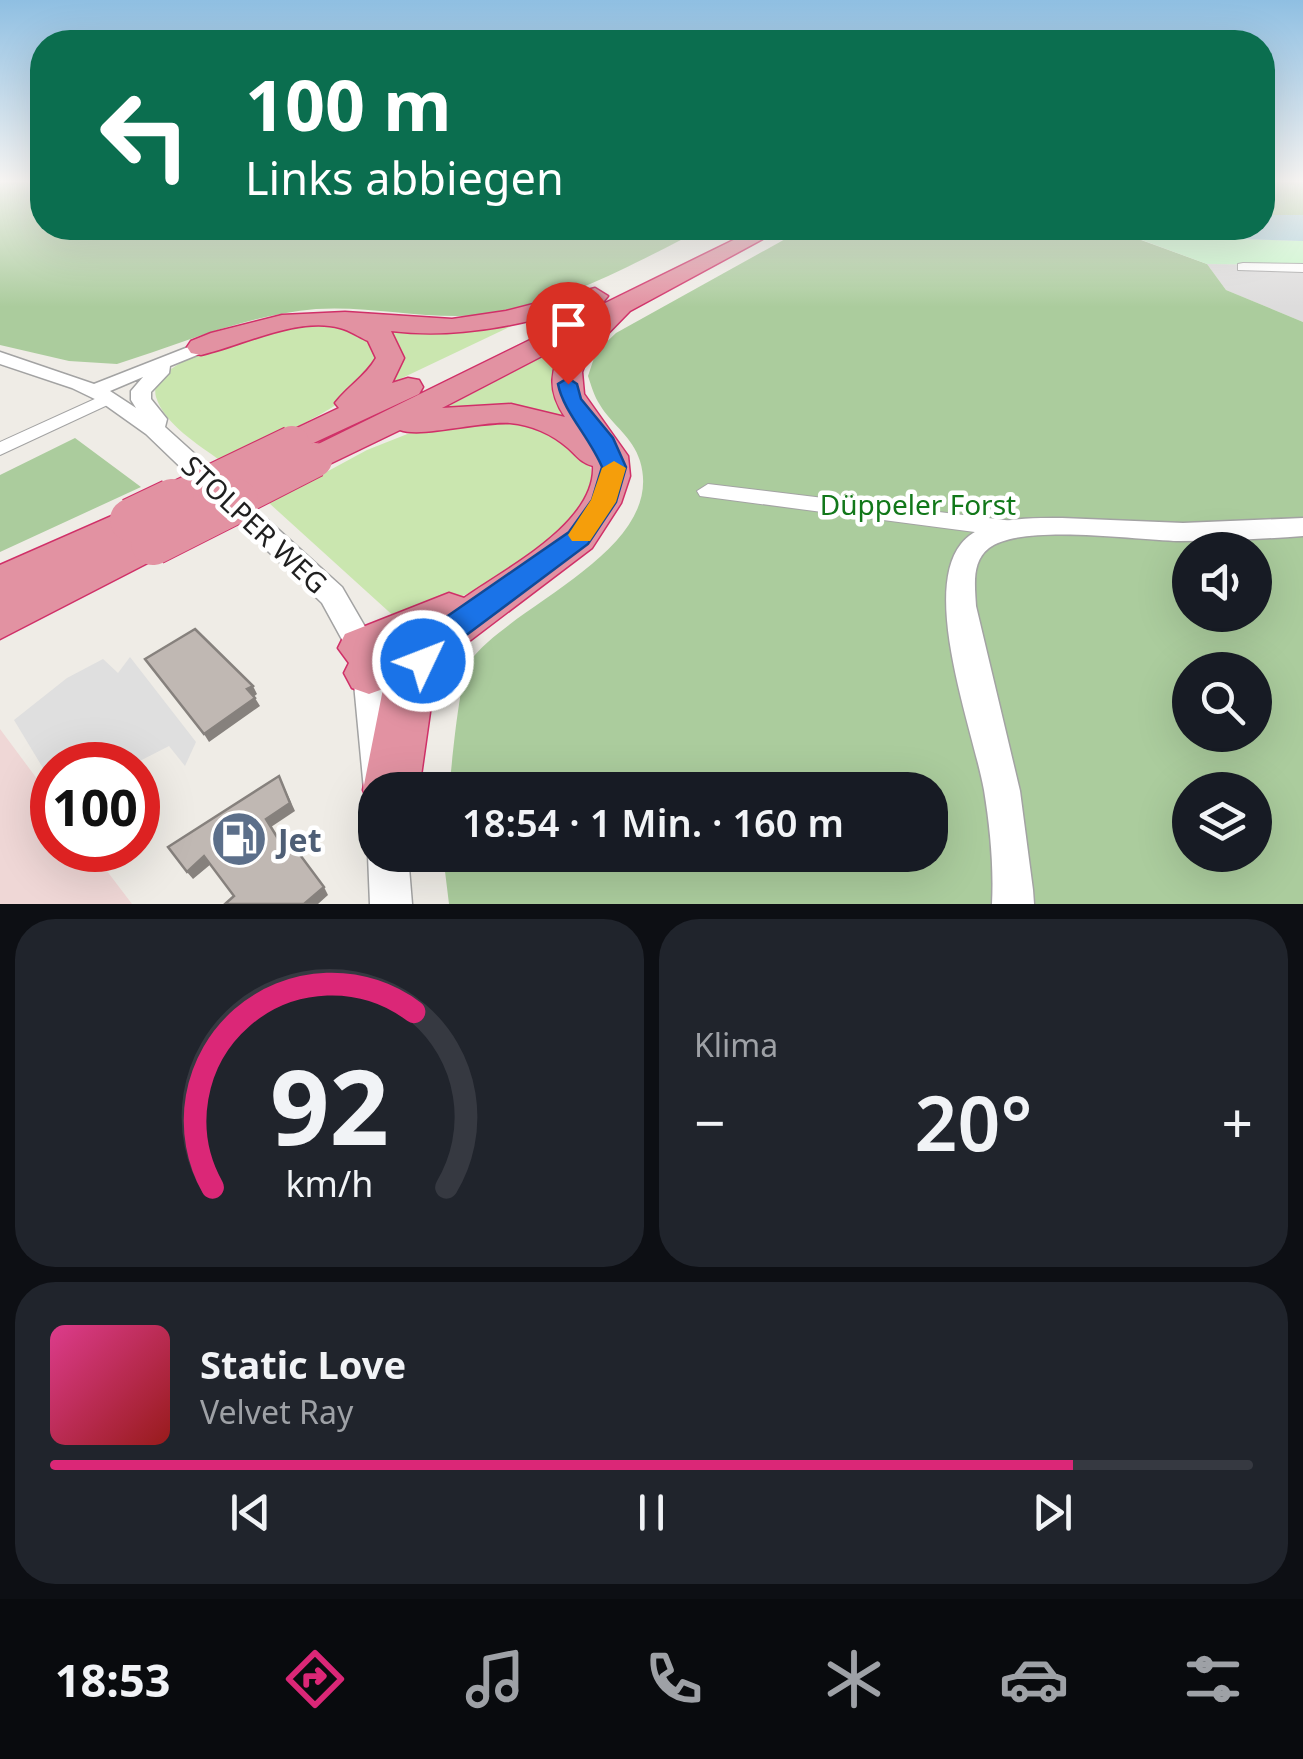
<!DOCTYPE html>
<html lang="de">
<head>
<meta charset="utf-8">
<style>
	body { margin:0; font-family:"Noto Sans",sans-serif; background:#20242c; color:#f1f3f6; height:100vh; display:flex; flex-direction:column; font-size:38px; white-space:nowrap }
	* { box-sizing:border-box; margin:0 }
	p { font-size:32px; color:#9ea1a6 }
	.icon { flex:none; width:55px; height:55px; fill:none; stroke:currentColor; stroke-width:2; stroke-linecap:round; stroke-linejoin:round }
	.map { position:relative; height:904px; overflow:hidden }
	.panel { display:flex; flex-direction:column; gap:15px; padding:15px; background:#0d0f14; flex:1 }
	.panel>* { flex:none }
	.top-card { position:absolute; left:30px; top:30px; width:1245px; height:210px; border-radius:40px; box-shadow:0 10px 40px #0002; background:#0b6e4f; color:#fff; overflow:hidden }
	.buttons { position:absolute; left:1172px; top:532px; display:grid; gap:20px }
	.buttons a { display:grid; place-items:center; width:100px; height:100px; border-radius:50%; background:#171b24; box-shadow:0 10px 40px #0002; font-size:50px }
	.speed { position:absolute; left:30px; top:742px; display:flex; gap:20px; font-size:50px; font-weight:700; text-align:center }
	.speed>* { display:grid; place-content:center; width:130px; height:130px; border-radius:50%; background:#171b24; box-shadow:0 10px 40px #0002; line-height:1 }
	.speed .limit { border:15px solid #d22; background:#fff; color:#111 }
	.pin { position:absolute; display:grid; place-items:center; width:85px; height:85px; color:#fff; margin:-102px -42px; border-radius:50% 50% 50% 0; rotate:-45deg; box-shadow:0 0 10px #0007 }
	.pin .icon { rotate:45deg }
	.me { position:absolute; width:110px; margin:-55px; rotate:47deg; stroke-linejoin:round; filter:drop-shadow(0 0 8px #0008) }
	.turn { display:flex; align-items:center; gap:35px; height:210px; padding:0 50px; font-size:45px }
	.turn .icon { width:130px; height:130px; stroke-width:2.5 }
	.turn b { display:block; font-size:70px; line-height:85px }
	.big { font-size:75px; font-weight:600; line-height:1.1 }
	.panel .widget { flex:1; display:flex; flex-direction:column; justify-content:center; gap:15px; min-width:0; padding:0 35px; border-radius:40px; background:#20242c }
	.panel .dial { align-items:center; gap:0 }
	.dial svg { height:260px; overflow:visible; fill:none; stroke:#363941; stroke-width:7; stroke-linecap:round; text-anchor:middle }
	.dial text { fill:#f1f3f6; stroke:none }
	.song { display:flex; align-items:center; gap:30px }
	.cover { width:120px; height:120px; border-radius:15px; background:linear-gradient(135deg,hsl(330 70% 55%),hsl(0 70% 35%)) }
	.played { height:10px; border-radius:5px; background:linear-gradient(90deg,#db2777 85%,#363941 85%) }
	.keys { display:flex; justify-content:space-around; direction:ltr }
	.heat { display:flex; justify-content:space-between; align-items:center; font-size:55px; direction:ltr }
	.panel .tiles { flex:1; display:grid; gap:15px; grid-template-columns:1fr 1fr }
	.widget:last-child { grid-column:span 2 }
	.trip { position:absolute; left:358px; top:772px; width:590px; height:100px; border-radius:40px; background:#171b24; box-shadow:0 10px 40px #0002; font-weight:600; line-height:100px; text-align:center }
	.menu { display:flex; height:160px; justify-content:space-around; align-items:center; background:#090b0e; color:#9ea1a6 }
	.menu .icon { width:70px; height:70px }
	.menu .active { color:#db2777 }
	.menu b { font-size:45px; color:#f1f3f6 }
	.map>svg:first-child { display:block }
</style>
</head>
<body>
<div class="map">
<svg width="1303" height="904" viewBox="0 0 1303 904">
	<rect width="100%" height="100%" fill="#efece6"/>
	<path fill="#dddcdc" d="M1207,264L1303,265V322L1226,290Z"/>
	<path fill="#efd7d6" d="M0,729L52,799V850H91L132,904H0Z"/>
	<path fill="#cae6af" d="M524,320L379,389L375,329Z
		M321,324L363,334L379,355C368,405 265,440 221,461C199,445 165,425 156,397C146,365 243,335 267,330C284,326 303,326 321,324Z
		M580,337L574,418L563,423L422,420Z
		M501,419C519,424 544,426 560,435C674,501 453,610 398,620L269,503L367,450L420,429Z"/>
	<path fill="#abcc9d" fill-rule="evenodd" d="M0,181H42V228H705C642,259 576,297 508,311C443,325 381,305 316,309C246,315 183,343 117,364L69,361L0,345Z
		M1263,181H1303V215H1263Z
		M805,228H1034L1130,236L1207,264L1226,290L1303,322V904H449L443,855H930V790H449C452,765 459,678 470,661C512,604 667,550 640,461C633,437 612,425 600,405C594,396 591,385 588,376L596,352L616,333ZM1190,550H1255V615H1190ZM1190,670H1255V735H1190ZM1190,790H1255V855H1190Z
		M75,438L141,487L0,552V475Z"/>
	<path fill="#c6f6c9" d="M1131,236L1303,241V265L1207,264Z"/>
	<path fill="#dfdfdf" d="M130,657L196,742L185,766L169,746L132,765H52V783L14,720L67,678L103,659L118,673Z"/>
	<path fill="#a9cfda" d="M1263,215H1303V241L1131,236L1034,228H1262Z"/>
	<g fill="none" stroke-linecap="round" stroke-linejoin="round">
		<g stroke="#a3a3a3" stroke-width="2">
			<path id="minor" d="M1243,263L1303,264V272L1238,270V264Z
				M108,393L117,398L114,402L0,455V442Z
				M708,484L1013,521L1021,523L1024,529L1021,535L1013,537L700,496L697,491Z"/>
		</g>
		<g stroke="#a3a3a3" stroke-width="3">
			<path id="tertiary" d="M201,342L207,343V351L170,366L169,373L151,392V399L167,419L165,427L342,587L375,644L385,673L400,790H375V805L369,803L364,790L353,673L345,645L322,603L146,434L101,402L72,388L0,364V352L94,384ZM143,377L131,391V400L136,408L110,391Z
				M1062,518L1183,523L1303,518V536C1262,539 1221,541 1179,541C1136,540 1022,523 989,548C971,562 975,586 976,606L1020,791L1033,890L1034,904H992C994,866 990,827 984,790C973,730 921,594 961,544C984,516 1030,518 1062,518Z
				M374,841L375,855H408L412,904H370L368,855Z"/>
		</g>
		<g stroke="#d03068" stroke-width="3">
			<path id="motorway" d="M758,228H783L630,311L589,353L582,372L584,394L628,456L630,476L621,503L592,548L451,655L433,691L419,790H375V811L371,810L363,790L383,689L369,694L352,688L344,673L349,663L338,648L345,634L449,593L464,598C505,569 596,523 593,466C581,463 577,456 568,448C552,434 531,425 510,423C479,421 422,438 400,430L315,471L302,468L297,460L302,452ZM567,343C549,368 547,391 565,417L511,404L442,408Z
				M595,288L608,296L604,301C532,322 465,340 391,331L404,358L392,383L408,378L419,380L423,387L419,394L292,453L280,450L275,443L280,436L339,408L335,403C348,386 365,377 376,358L368,341C359,337 349,330 340,328C298,316 241,346 201,355L191,353L187,347L191,341L211,333L282,315L345,312L452,319L506,311Z
				M132,507L146,511L152,520L140,532L153,529L167,533L173,543L167,553L0,639V565Z"/>
		</g>
		<use href="#minor" fill="#fff" fill-rule="evenodd"/>
		<use href="#tertiary" fill="#fff" fill-rule="evenodd"/>
		<use href="#motorway" fill="#e292a2" fill-rule="evenodd"/>
		<g stroke="#d03068" stroke-width="36" stroke-linecap="butt">
			<path id="motorway-bridge-far1" d="M167,503L292,443
				M231,503L315,460"/>
		</g>
		<g stroke="#d03068" stroke-width="46" stroke-linecap="butt">
			<path id="motorway-bridge" d="M132,520L172,501
				M153,543L236,501"/>
		</g>
		<use href="#motorway-bridge-far1" stroke="#e292a2" stroke-width="34"/>
		<use href="#motorway-bridge" stroke="#e292a2" stroke-width="44"/>
	</g>
	<path fill="#86817d" d="M253,686L257,694L252,698L247,689Z
		M255,698L260,706L209,742L204,734Z
		M279,776L295,811L271,827L266,819Z
		M204,856L211,864L193,879L187,872Z
		M324,887L328,895L318,904H304Z"/>
	<path fill="#c0b8b3" stroke="#86817d" stroke-width="2.5" d="M195,629L253,686L247,689L255,698L204,734L145,659Z
		M279,776L290,803L266,819L285,850L292,844L324,887L304,904H225L234,896L204,856L187,872L168,847Z"/>
	<linearGradient id="sky" x2="0" y2="1"><stop stop-color="#8fbfe2"/><stop offset="0.59" stop-color="#f8f6f4"/><stop offset="1" stop-color="#f8f6f4" stop-opacity="0"/></linearGradient>
	<rect width="1303" height="307" fill="url(#sky)"/>
	<path fill="#1a73e8" stroke="#114b97" stroke-width="2.5" d="M568,378L577,384L581,399L613,438L626,467L616,502L588,544L445,651L434,670L423,674L412,670L408,661L423,633L569,532L592,500L602,467C590,438 563,411 558,384Z"/>
	<path fill="#f59e0b" d="M614,461L626,468L616,502L590,541H572L568,535L591,500L602,468Z"/>
	<defs>
		<g id="fuel-disc" transform="scale(2.875)"><circle r="9.5" fill="#5c6f8a" stroke="#fff"/><path d="M-5.5-6h7V0h2V4h1.3V-2.5L3-4.5l.8-.8L6-3V5H2.5V1h-1V6h-7ZM-4.2-4.7v3.2H.2V-4.7Z" fill="#fff"/></g>
	</defs>
	<g fill-rule="evenodd">
		<use href="#fuel-disc" x="239" y="839"/>
	</g>
	<g text-anchor="middle" dominant-baseline="central" stroke-width="9" stroke-linejoin="round" paint-order="stroke">
		<g font-size="28" fill="#12781a" stroke="#fff">
			<text x="918" y="504">Düppeler Forst</text>
		</g>
		<g font-size="28" fill="#1f1f1f" stroke="#fff">
			<text transform="translate(255 524) rotate(43)">STOLPER WEG</text>
		</g>
		<g font-size="32" font-weight="bold" fill="#4e5e75" stroke="#fff" text-anchor="start">
			<text x="278" y="839">Jet</text>
		</g>
	</g>
</svg>
<div class="buttons">
<a><svg class="icon" aria-label="sound" viewBox="0 0 24 24"><path d="M4 9h4l5-4v14l-5-4H4zM17 9q2 3 0 6"/></svg></a>
<a><svg class="icon" aria-label="search" viewBox="0 0 24 24"><circle cx="10" cy="10" r="6"/><path d="M15 15l6 6"/></svg></a>
<a><svg class="icon" aria-label="layers" viewBox="0 0 24 24"><path d="M12 4l9 5-9 5-9-5zM3 14l9 5 9-5"/></svg></a>
</div>
<div class="speed"><div class="limit">100</div></div>
<div class="pin" style="left:568px;top:384px;background:#d93025"><svg class="icon" aria-label="arrive" viewBox="0 0 24 24"><path d="M6 21V4h12l-3 4 3 4H6"/></svg></div>
<svg class="me" style="left:423px;top:661px" viewBox="-20 -20 40 40"><circle r="17" fill="#1a73e8" stroke="#fff" stroke-width="3"/><path d="M0-11L8 9 0 5-8 9z" fill="#fff"/></svg>
<div class="trip">18:54 · 1 Min. · 160 m</div>
<div class="top-card">
<div class="turn"><svg class="icon" aria-label="left" viewBox="0 0 24 24"><path d="M17 20v-9H6M10 6l-5 5 5 5"/></svg><div><b>100 m</b>Links abbiegen</div></div>
</div>
</div>
<section class="panel">
<div class="tiles">
<div class="widget dial"><svg viewBox="0 0 100 80">
<path d="M14 69A42 42 0 1 1 86 69"/>
<path d="M14 69A42 42 0 0 1 76 15" stroke="#db2777"/>
<text x="50" y="56" font-size="32" font-weight="700">92</text>
<text x="50" y="72" font-size="11">km/h</text>
</svg></div>
<div class="widget"><p>Klima</p>
<div class="heat"><a>−</a><b class="big">20°</b><a>+</a></div>
</div>
<div class="widget">
<div class="song"><i class="cover"></i><div><b>Static Love</b><p>Velvet Ray</p></div></div>
<div class="played"></div>
<div class="keys"><svg class="icon" aria-label="previous" viewBox="0 0 24 24"><path d="M18 5L8 12l10 7zM5 5v14"/></svg><svg class="icon" aria-label="pause" viewBox="0 0 24 24"><path d="M8 5v14M16 5v14"/></svg><svg class="icon" aria-label="next" viewBox="0 0 24 24"><path d="M6 5l10 7-10 7zM19 5v14"/></svg></div>
</div>
</div>
</section>
<nav class="menu">
<b>18:53</b>
<svg class="icon active" aria-label="directions" viewBox="0 0 24 24"><path d="M12 3l9 9-9 9-9-9zM9 14v-3h6M13 9l2 2-2 2"/></svg>
<svg class="icon" aria-label="music" viewBox="0 0 24 24"><path d="M9 18V5l10-2v13"/><circle cx="6" cy="18" r="3"/><circle cx="16" cy="16" r="3"/></svg>
<svg class="icon" aria-label="phone" viewBox="0 0 24 24"><path d="M5 4h4l2 5-3 2q2 4 5 5l2-3 5 2v4C11 20 4 13 5 4z"/></svg>
<svg class="icon" aria-label="climate" viewBox="0 0 24 24"><path d="M12 3v18M4 7l16 10M4 17L20 7"/></svg>
<svg class="icon" aria-label="car" viewBox="0 0 24 24"><path d="M5 17H2v-5l4-1 3-4h7l3 4 3 1v5h-3M9 17h6M6 11h13"/><circle cx="7" cy="17" r="2"/><circle cx="17" cy="17" r="2"/></svg>
<svg class="icon" aria-label="filters" viewBox="0 0 24 24"><path d="M4 7h16M4 17h16"/><circle cx="9" cy="7" r="2"/><circle cx="15" cy="17" r="2"/></svg>
</nav>
</body>
</html>
